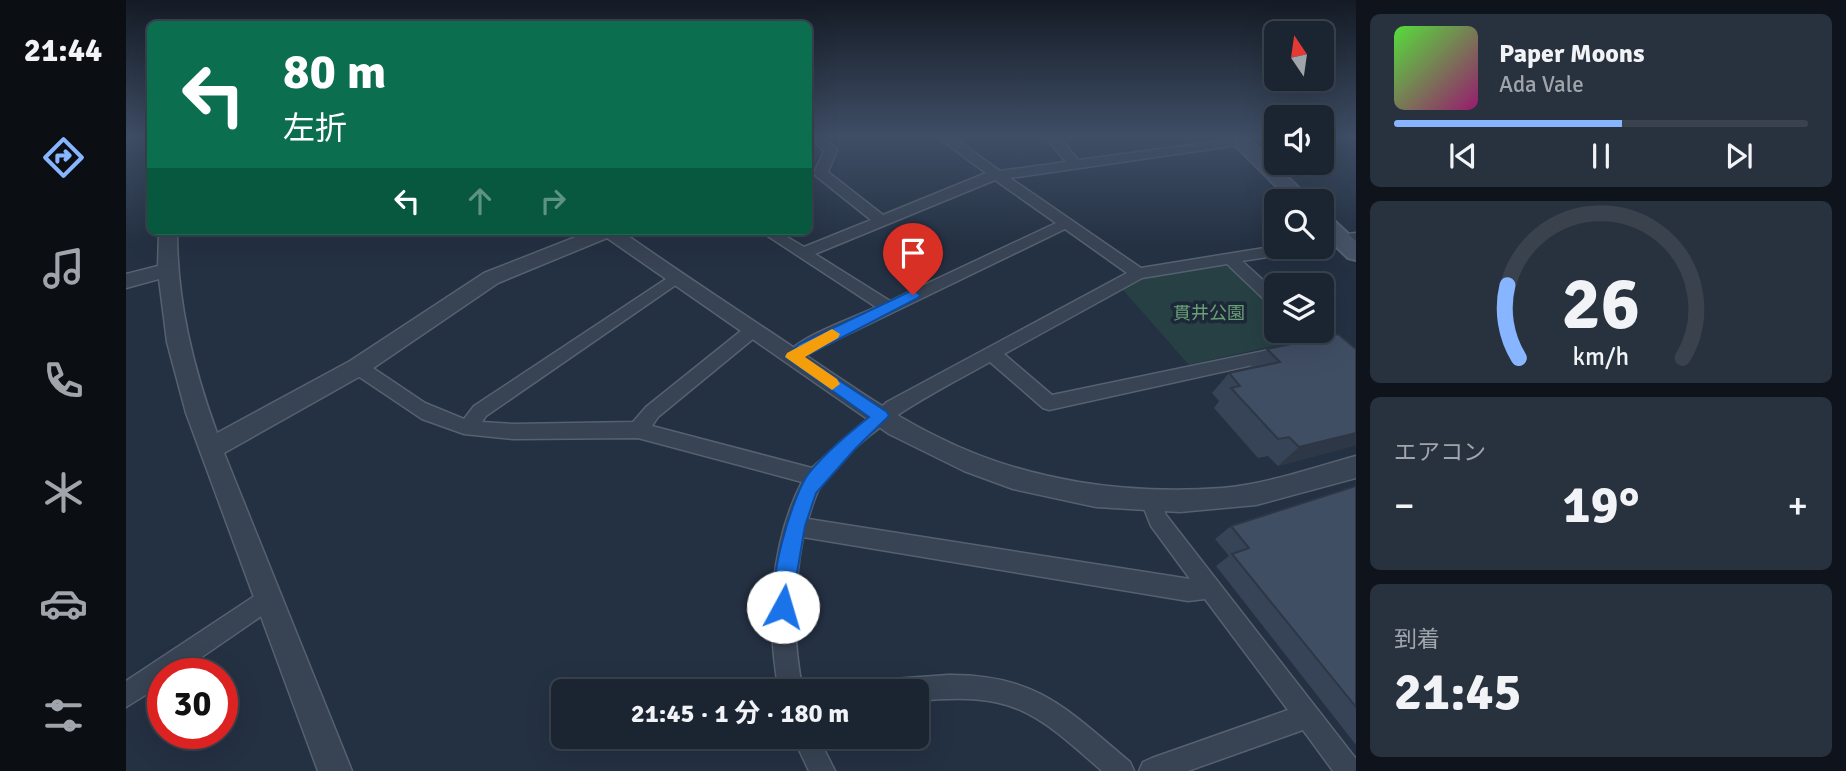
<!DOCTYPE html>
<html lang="ja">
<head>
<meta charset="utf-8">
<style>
	body { margin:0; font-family:Signika,"Noto Sans JP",sans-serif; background:#28313e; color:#f1f3f6; height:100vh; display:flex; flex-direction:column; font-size:26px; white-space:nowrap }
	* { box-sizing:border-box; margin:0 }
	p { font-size:23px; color:#a0a5ac }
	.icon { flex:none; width:38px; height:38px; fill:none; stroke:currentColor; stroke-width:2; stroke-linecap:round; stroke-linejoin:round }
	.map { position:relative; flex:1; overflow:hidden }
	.details { display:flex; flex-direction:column; gap:14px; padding:14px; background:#0f141c; width:490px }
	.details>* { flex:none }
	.hud { position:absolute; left:21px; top:21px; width:665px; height:214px; border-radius:10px; box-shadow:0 7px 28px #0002,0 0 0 2px #39424d; background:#0b6e4f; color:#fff; overflow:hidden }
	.needle { width:46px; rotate:347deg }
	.fabs { position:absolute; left:1138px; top:21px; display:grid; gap:14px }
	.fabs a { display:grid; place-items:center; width:70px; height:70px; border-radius:10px; background:#1b2532; box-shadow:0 7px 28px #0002,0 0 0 2px #39424d; font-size:35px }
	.speed { position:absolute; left:21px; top:658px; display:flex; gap:14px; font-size:35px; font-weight:700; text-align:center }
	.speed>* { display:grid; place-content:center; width:91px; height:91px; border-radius:50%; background:#1b2532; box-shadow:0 7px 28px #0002,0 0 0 2px #39424d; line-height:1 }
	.speed .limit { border:10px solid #d22; background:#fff; color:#111 }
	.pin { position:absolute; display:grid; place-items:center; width:60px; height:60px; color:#fff; margin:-72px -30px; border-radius:50% 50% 50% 0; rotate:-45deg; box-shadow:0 0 7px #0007 }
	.pin .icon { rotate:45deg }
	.me { position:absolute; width:77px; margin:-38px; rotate:6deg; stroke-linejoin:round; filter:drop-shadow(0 0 5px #0008) }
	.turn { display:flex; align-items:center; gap:24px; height:147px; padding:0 21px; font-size:32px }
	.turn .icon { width:91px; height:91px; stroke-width:2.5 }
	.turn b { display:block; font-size:49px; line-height:60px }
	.lanes { display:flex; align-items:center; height:66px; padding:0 21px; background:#0003; justify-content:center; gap:35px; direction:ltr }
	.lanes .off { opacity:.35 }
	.big { font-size:52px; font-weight:700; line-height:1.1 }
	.details .card { flex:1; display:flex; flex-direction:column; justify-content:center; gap:10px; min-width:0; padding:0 24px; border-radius:10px; background:#28313e }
	.details .dial { align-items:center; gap:0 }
	.dial svg { height:182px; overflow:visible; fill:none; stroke:#39424d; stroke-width:7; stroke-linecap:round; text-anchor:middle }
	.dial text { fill:#f1f3f6; stroke:none }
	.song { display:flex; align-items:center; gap:21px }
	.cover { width:84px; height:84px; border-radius:10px; background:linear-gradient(135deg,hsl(110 70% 55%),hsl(320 70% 35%)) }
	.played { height:7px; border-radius:4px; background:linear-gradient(90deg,#88b5ff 55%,#39424d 55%) }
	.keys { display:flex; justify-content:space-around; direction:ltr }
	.heat { display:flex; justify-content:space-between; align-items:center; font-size:38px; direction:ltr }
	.trip { position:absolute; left:425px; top:679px; width:378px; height:70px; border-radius:10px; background:#1b2532; box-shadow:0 7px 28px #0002,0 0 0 2px #39424d; font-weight:700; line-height:70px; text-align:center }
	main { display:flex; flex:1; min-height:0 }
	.menu { display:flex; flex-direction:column; width:126px; justify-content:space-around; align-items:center; background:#0b0f14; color:#a0a5ac }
	.menu .icon { width:49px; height:49px }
	.menu .selected { color:#88b5ff }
	.menu b { font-size:32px; color:#f1f3f6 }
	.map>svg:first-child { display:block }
</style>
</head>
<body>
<main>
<nav class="menu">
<b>21:44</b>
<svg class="icon selected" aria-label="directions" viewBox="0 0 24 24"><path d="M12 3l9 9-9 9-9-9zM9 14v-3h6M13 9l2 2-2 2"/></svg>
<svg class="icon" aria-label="music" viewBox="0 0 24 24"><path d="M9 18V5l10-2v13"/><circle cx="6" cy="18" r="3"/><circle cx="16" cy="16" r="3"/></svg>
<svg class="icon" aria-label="phone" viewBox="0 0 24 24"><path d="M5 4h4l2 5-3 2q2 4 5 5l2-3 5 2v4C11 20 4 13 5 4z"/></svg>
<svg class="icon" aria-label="climate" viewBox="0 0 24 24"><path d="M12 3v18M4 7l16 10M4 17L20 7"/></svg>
<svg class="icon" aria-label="car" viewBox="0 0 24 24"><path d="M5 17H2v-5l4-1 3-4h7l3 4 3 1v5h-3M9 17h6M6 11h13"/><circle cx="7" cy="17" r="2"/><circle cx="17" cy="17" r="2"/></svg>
<svg class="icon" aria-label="filters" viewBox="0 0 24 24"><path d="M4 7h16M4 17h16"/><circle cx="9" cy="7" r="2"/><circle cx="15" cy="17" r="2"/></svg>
</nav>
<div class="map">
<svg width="1230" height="771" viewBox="0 0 1230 771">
	<rect width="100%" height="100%" fill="#243143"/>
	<path fill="#264044" d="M1097,265L1105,268L1150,310V331H1172L1176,335L1174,340L1063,365L997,290L1019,278Z"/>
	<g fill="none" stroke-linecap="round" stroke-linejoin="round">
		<g stroke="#566170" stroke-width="3">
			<path id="minor" d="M682,136C695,136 703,140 711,150L702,172L757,215L860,173L810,136H825L874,171L940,162L919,136H932L952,160L1117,138V144L1113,145L884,178L1015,268L1150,246L1179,247L1172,252L1116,261L1150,292V306L1144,305L1101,264L1016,278L878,354L926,395L1157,347L1165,353L1163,357L923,410L917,408L864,362C804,395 738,427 696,484C689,494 686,507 682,519L1064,579L1025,526L1015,501L1018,495L1025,492L1032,495L1040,515L1230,759V771H1207L1177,730L1062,771H1013L1017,762L1026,758L1162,710L1079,599L1062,601L677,537C667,589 666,639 677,691H653C640,624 644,544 676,482L512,438L387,439L338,434L296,419L226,372L223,367L226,362H238L299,403L338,419L348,406L549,273L557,278L554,282L360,416L356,422L387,424L507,422L520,407L621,326H633L635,330L633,334L532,417L526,426L686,468L761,402L1001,273L939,229L685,352L673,361H661L659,357C670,337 728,318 750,307L634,231H651L678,247L745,220L690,176L688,173L698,151ZM869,180L930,223L764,301L689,254Z
				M1230,233V243L1195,247V237Z
				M1174,331H1192L1230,366V383L1224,381Z
				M142,587L150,590L153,598L150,606L51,674H37V684L0,707V681Z
				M822,675C910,674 941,709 1004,762L1008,771H976C907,710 887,692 791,701V691H755L759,683L767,679Z
				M667,737H692L709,771H683Z"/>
		</g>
		<g stroke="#566170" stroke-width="3">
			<path id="tertiary" d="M33,231H51C51,302 67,367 91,433L224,361L358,273L465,231H495C552,271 610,309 667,347C716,379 763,414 816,439C901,481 1002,495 1096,488C1141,484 1186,468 1230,456V478L1130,505L1054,512L970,507L887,489L838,471L763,434L481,238L372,283L240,373L98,453L226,771H192L60,413L41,342L33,279L0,288V274L32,266Z"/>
		</g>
		<g stroke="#566170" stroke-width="4">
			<path id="secondary" d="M1100,136H1120L1186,201H1165Z
				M1195,213L1202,215L1230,241V260L1222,258L1195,232Z"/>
		</g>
		<use href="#minor" fill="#384353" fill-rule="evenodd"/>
		<use href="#tertiary" fill="#384353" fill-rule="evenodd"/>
		<use href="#secondary" fill="#465266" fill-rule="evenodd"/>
	</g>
	<path fill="#374356" d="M1141,349H1230V445L1152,466L1142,456L1132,458L1088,408L1093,401L1086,393L1103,373L1123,368Z
		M1230,486V745L1090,566L1103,556L1089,539L1105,526Z"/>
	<path fill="#2d3746" d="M1230,433V445L1152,466L1173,447Z"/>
	<path fill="#404e64" stroke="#2d3746" stroke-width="2" d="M1212,334L1230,349V433L1173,447L1163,437L1152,439L1105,388L1114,386L1103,373L1154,362L1141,349Z
		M1230,486V707L1106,554L1123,548L1105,526Z"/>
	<linearGradient id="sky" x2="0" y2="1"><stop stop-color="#141b25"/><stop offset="0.56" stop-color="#3f4e66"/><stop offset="1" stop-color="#3f4e66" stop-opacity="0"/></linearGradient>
	<rect width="1230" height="244" fill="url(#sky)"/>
	<path fill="#1a73e8" stroke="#114b97" stroke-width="2" d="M787,290L794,295L792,298L678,357L761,412L763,416L729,449L690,493L679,526L664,614L657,617L650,614C639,589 666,495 683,473C700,452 722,434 743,417L659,357L673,344Z"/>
	<path fill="#f59e0b" d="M706,329L714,334L712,338L679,357L711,379L714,384L706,390L659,357L661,353Z"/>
	<g text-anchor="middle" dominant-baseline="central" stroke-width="7" stroke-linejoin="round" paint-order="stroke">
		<g font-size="18" fill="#6aa077" stroke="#1d2838">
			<text x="1083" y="313">貫井公園</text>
		</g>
	</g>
</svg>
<div class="fabs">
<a><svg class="needle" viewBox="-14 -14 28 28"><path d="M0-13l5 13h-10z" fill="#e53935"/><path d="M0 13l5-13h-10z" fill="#a0a5ac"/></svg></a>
<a><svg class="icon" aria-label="sound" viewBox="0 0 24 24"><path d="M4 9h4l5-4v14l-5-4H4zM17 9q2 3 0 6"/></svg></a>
<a><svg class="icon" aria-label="search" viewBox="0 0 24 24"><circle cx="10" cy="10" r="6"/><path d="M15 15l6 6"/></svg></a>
<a><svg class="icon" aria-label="layers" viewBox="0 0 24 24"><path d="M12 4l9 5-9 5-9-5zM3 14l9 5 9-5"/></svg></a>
</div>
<div class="speed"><div class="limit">30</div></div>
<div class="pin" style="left:787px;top:295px;background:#d93025"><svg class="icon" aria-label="arrive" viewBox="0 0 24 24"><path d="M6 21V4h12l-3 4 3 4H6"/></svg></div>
<svg class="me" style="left:657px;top:607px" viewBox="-20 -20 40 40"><circle r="19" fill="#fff"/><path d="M0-13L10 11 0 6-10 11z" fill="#1a73e8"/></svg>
<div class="trip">21:45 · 1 分 · 180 m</div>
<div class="hud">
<div class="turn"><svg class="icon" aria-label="left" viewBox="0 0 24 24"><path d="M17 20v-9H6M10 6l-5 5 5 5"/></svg><div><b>80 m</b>左折</div></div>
<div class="lanes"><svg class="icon" aria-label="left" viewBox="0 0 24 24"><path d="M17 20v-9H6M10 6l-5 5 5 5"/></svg><svg class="icon off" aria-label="ahead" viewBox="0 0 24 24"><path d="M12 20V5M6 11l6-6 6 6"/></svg><svg class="icon off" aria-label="right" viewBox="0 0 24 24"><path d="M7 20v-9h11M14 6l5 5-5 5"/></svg></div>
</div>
</div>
<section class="details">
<div class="card">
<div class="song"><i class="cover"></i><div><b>Paper Moons</b><p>Ada Vale</p></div></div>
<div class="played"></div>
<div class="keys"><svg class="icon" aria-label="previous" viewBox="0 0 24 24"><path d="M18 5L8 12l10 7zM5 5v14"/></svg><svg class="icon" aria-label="pause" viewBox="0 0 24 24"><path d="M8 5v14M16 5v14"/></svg><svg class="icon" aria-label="next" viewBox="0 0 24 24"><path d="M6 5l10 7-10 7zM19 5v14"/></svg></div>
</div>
<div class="card dial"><svg viewBox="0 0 100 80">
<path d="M14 69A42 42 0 1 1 86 69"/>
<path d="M14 69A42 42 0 0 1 9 37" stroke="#88b5ff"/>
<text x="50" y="56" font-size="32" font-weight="700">26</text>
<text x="50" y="72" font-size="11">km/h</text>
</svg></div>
<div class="card"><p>エアコン</p>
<div class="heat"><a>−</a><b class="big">19°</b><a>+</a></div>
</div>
<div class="card"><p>到着</p><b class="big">21:45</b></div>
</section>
</main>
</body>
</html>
